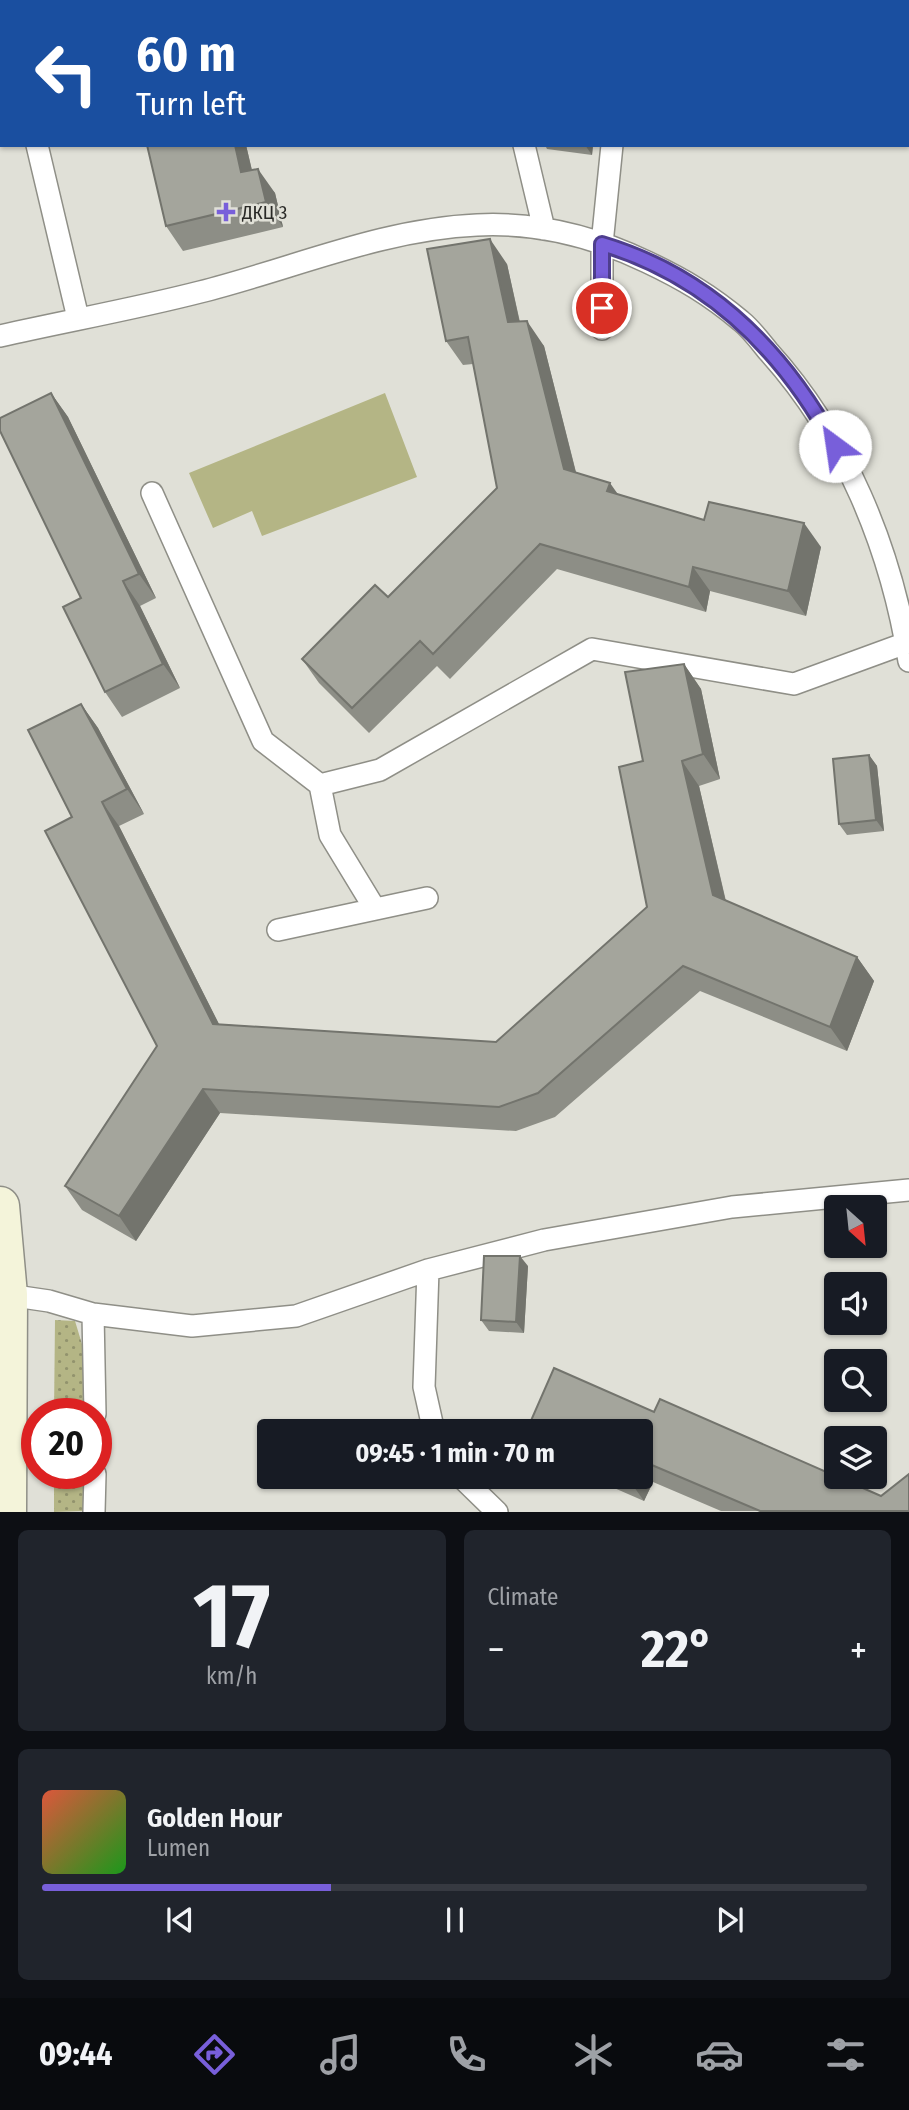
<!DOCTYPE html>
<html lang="en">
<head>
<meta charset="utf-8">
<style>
	body { margin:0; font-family:"Fira Sans Condensed",sans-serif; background:#20242c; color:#f1f3f6; height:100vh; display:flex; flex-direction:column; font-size:26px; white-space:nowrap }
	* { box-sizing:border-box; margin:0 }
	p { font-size:23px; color:#9ea1a6 }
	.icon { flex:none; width:38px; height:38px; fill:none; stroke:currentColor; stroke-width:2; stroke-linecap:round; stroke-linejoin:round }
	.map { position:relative; height:1512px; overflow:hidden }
	.panel { display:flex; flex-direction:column; gap:18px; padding:18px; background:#0d0f14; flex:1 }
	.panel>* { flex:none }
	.banner { position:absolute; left:0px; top:0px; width:910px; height:147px; box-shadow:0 2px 5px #0004; background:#1a4fa0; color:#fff; overflow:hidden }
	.needle { width:46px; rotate:153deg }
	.tools { position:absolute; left:824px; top:1195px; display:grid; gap:14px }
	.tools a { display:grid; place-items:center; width:63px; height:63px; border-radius:7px; background:#171b24; box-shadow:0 2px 5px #0004; font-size:35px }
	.speed { position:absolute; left:21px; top:1398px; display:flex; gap:14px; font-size:35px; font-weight:700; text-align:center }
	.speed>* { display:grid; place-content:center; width:91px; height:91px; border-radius:50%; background:#171b24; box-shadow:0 2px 5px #0004; line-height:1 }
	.speed .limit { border:10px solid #d22; background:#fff; color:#111 }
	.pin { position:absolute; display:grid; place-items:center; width:60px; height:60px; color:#fff; margin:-30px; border:4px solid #fff; border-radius:50%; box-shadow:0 2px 7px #0007 }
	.me { position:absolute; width:77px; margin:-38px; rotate:329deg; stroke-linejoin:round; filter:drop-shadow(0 0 5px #0008) }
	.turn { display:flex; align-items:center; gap:24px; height:147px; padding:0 21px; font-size:32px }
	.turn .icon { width:91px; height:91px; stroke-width:2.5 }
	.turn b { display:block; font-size:49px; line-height:60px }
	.big { font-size:52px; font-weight:700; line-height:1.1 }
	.panel .widget { flex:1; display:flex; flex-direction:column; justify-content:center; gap:10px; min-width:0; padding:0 24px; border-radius:10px; background:#20242c }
	.panel .dial { align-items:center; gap:0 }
	.dial b { font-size:91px; line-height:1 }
	.song { display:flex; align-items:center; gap:21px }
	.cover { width:84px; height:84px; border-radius:10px; background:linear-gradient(135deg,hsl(10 70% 55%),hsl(120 70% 35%)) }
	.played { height:7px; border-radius:4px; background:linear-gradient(90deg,#785fda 35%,#363941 35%) }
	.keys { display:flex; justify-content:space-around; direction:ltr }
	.heat { display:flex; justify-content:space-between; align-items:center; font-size:38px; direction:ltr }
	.panel .tiles { flex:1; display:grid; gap:18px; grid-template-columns:1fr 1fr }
	.widget:last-child { grid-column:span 2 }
	.trip { position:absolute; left:257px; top:1419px; width:396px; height:70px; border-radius:7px; background:#171b24; box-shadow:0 2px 5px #0004; font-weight:700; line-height:70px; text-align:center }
	.tab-bar { display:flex; height:112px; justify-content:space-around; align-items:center; background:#090b0e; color:#9ea1a6 }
	.tab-bar .icon { width:49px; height:49px }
	.tab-bar .on { color:#785fda }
	.tab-bar b { font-size:32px; color:#f1f3f6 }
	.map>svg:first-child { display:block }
</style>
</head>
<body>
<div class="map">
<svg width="909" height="1512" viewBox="0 0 909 1512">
	<defs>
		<pattern id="grass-dots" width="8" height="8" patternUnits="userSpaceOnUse" patternTransform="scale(1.75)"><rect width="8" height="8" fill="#b4b585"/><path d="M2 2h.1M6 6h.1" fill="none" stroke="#92936d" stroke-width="1.8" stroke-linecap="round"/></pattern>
	</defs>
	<rect width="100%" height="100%" fill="#e0e0d7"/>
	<path fill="url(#grass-dots)" d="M55,1320L75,1321L85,1354V1414H54Z
		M54,1474H84V1511L54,1512Z"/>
	<path fill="#b4b585" d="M385,393L417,477L262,536L252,511L213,528L189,473Z"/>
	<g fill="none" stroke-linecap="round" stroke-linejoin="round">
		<g stroke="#8f8f87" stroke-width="24">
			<path id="lane" d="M607,0L608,2
				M37,145L78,318
				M524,145L544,229
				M602,329V244L612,145
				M0,336C66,321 134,309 200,292C292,269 382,229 477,225C536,222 595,237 647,262C683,279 710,295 741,321C751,329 760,341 768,351C845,436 891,548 909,661
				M152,493L263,741L320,785L380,770L592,649L794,684L906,643
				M320,785L330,835L375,909
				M278,930L427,898
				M428,1270L424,1387L434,1432
				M8,1295L49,1301L93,1314L192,1326L296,1316L428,1270L544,1240L732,1207L909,1190
				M93,1314L95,1414
				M461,1477L497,1512
				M94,1512L95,1474"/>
		</g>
		<g stroke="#8f8f87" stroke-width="41">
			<path id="secondary" d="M0,1206L8,1295L7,1512"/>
		</g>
		<use href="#lane" stroke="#fff" stroke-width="21"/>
		<use href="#secondary" stroke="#f4f4da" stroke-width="38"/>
	</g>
	<path fill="#8d8e86" d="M112,0H244L236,2H113Z
		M246,145L252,170L275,193L283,227L183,251L166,226Z
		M545,145H593L592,155L547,149Z
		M507,264L520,322L544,346L576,472L619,495L704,520L821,547L806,616L710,591L706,612L557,569L450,679L437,666L369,733L319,683L302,659L388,597L497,488L473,364L463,365L446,341Z
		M51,393L68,417L156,598L140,606L180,688L122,717L105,692L81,598Z
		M684,664L701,689L720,779L699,786L726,901L857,957L874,981L847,1051L700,991L555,1117L516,1131L220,1113L136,1241L82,1210L65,1186L157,1046L72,817L81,704L98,728L144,814L119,826L219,1024L496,1042L647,907L643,761Z
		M869,755L877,766L884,831L847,835L839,824Z
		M528,1266L524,1333L489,1331L481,1320Z
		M654,1412L881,1496L909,1511H721L653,1482L644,1501L589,1477H640V1432Z"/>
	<path fill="#73746d" d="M235,145H246L258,197L241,172Z
		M585,145H593L592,155Z
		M258,169L275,193L283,227L266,202Z
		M490,239L507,264L525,347L508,322Z
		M527,321L544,346L581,493L564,469Z
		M51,393L68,417L156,598L139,574Z
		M610,483L627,507L607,491Z
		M804,523L821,547L806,616L788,591Z
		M693,567L710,591L706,612L689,587Z
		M123,581L140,606L180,688L163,664Z
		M684,664L701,689L720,779L703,754Z
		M81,704L98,728L144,814L127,789Z
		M869,755L877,766L884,831L876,820Z
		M682,761L699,786L730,920L713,895Z
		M102,802L119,826L231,1048L213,1024Z
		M857,957L874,981L847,1051L830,1027Z
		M203,1089L220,1113L136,1241L119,1216Z
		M520,1256L528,1266L524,1333L516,1322Z
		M640,1464L653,1482L644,1501L627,1477H640Z"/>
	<path fill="#a4a59c" stroke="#73746d" stroke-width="2" d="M112,0H201V2H113Z
		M147,145H235L241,172L258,169L266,202L166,226Z
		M490,239L508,322L527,321L564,469L610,483L607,491L704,520L709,502L804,523L788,591L693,567L689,587L540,544L433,654L420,641L352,708L302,659L375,585L388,597L497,488L468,337L446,341L427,249Z
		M51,393L139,574L123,581L163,664L105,692L63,607L81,598L0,431V418Z
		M684,664L703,754L682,761L713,895L857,957L830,1027L683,966L538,1093L499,1107L203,1089L119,1216L65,1186L157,1046L45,831L72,817L28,730L81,704L127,789L102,802L213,1024L496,1042L647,907L619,767L643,761L625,672Z
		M869,755L876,820L839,824L833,759Z
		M484,1256H520L516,1322L481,1320Z
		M554,1368L654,1412L660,1399L881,1496L909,1474V1511H760L640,1460V1432H526Z"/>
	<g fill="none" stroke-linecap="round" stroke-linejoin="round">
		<g stroke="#4e3e8e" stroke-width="18">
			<path id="route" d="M602,308V244C709,276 783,350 835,446"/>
		</g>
		<use href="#route" stroke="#785fda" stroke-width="12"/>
	</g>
	<path fill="#785fda" stroke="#e0e0d7" stroke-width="2.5" d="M222.5 201.5h7v7h7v7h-7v7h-7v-7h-7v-7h7z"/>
	<g text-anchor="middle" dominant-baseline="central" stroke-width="5" stroke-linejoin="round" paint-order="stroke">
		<g font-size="19" fill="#292926" stroke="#e0e0d7" text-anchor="start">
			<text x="242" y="212">ДКЦ 3</text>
		</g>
	</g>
</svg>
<div class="tools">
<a><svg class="needle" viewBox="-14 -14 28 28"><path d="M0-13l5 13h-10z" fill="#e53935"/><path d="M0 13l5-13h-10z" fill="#9ea1a6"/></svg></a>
<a><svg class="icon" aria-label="sound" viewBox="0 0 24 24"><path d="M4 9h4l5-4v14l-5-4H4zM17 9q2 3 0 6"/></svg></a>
<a><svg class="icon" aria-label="search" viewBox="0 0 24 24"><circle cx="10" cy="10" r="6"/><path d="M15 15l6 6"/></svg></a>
<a><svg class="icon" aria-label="layers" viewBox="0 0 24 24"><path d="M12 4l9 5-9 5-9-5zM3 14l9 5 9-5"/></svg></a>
</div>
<div class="speed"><div class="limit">20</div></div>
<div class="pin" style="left:602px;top:308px;background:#d93025"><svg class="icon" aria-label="arrive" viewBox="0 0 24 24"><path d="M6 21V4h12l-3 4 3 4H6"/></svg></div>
<svg class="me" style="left:835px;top:446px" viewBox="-20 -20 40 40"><circle r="19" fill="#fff"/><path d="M0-13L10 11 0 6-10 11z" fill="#785fda"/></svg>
<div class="trip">09:45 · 1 min · 70 m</div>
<div class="banner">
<div class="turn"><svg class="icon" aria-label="left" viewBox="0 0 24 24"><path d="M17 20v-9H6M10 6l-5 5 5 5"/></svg><div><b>60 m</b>Turn left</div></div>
</div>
</div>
<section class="panel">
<div class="tiles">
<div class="widget dial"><b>17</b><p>km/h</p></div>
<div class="widget"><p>Climate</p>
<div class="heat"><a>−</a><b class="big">22°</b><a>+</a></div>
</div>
<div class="widget">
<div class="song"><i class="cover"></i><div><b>Golden Hour</b><p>Lumen</p></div></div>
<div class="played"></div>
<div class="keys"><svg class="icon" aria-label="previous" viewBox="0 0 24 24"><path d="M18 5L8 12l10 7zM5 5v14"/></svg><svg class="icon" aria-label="pause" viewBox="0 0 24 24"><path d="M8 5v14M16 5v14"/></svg><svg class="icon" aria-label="next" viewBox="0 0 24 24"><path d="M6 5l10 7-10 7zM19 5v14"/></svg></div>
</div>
</div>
</section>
<nav class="tab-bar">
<b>09:44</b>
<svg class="icon on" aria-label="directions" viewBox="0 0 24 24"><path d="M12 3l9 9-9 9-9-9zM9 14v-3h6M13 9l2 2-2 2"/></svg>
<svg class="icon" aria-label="music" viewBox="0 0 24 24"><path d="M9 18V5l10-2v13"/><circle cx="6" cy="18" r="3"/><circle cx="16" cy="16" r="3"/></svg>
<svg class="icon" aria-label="phone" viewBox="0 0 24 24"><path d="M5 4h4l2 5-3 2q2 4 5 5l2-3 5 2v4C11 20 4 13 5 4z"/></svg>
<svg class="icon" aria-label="climate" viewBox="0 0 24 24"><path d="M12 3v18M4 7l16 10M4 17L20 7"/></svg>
<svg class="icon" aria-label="car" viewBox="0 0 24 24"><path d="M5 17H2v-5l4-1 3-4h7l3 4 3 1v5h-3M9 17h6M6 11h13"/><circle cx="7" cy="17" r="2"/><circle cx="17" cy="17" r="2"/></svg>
<svg class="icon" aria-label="filters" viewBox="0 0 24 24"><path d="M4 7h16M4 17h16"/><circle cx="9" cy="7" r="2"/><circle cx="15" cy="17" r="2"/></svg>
</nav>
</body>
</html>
